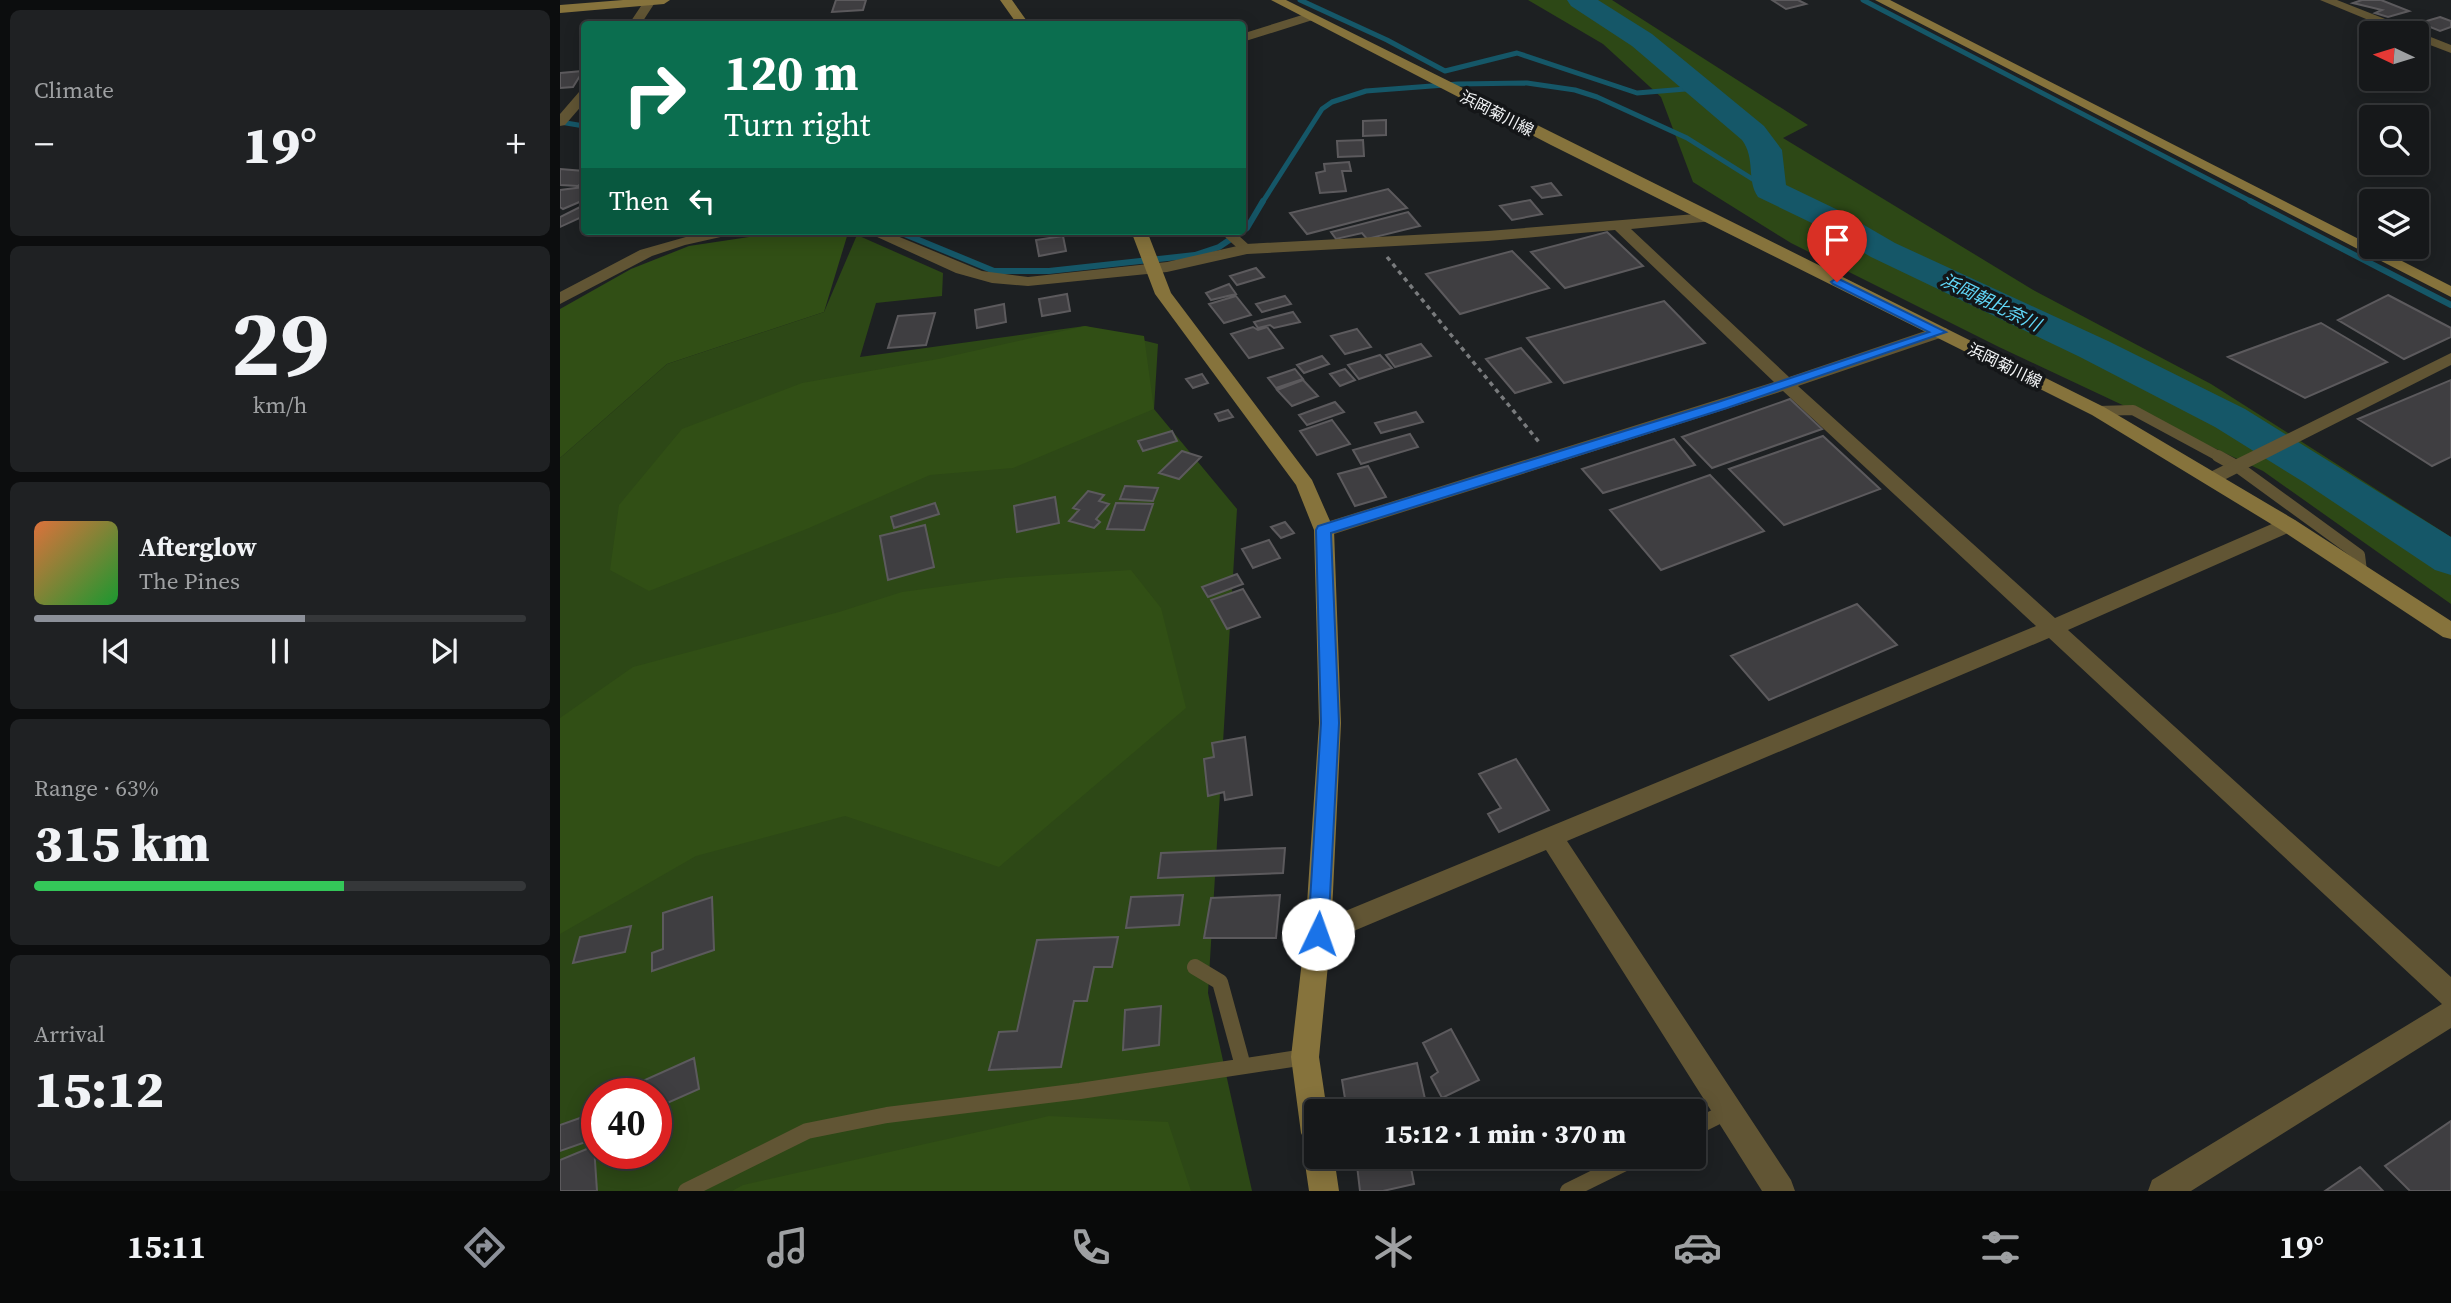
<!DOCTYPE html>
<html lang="en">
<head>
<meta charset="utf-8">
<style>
	body { margin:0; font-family:"Source Serif 4","Noto Sans JP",serif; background:#1f2123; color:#f1f3f6; height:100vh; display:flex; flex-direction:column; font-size:26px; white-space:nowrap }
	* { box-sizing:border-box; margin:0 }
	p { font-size:23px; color:#9ea0a2 }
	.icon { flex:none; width:38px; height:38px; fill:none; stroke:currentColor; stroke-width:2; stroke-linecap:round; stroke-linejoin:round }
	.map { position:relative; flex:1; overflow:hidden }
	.details { display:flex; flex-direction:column; gap:10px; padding:10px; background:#0c0d0e; width:560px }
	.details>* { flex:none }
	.banner { position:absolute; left:21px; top:21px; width:665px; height:214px; border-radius:7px; box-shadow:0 4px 18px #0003,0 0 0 2px #353739; background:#0b6e4f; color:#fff; overflow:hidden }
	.needle { width:46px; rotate:274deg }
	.tools { position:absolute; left:1799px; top:21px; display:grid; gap:14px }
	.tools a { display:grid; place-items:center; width:70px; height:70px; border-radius:7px; background:#16181a; box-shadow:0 4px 18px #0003,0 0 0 2px #353739; font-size:35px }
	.speed { position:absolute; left:21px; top:1078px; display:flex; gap:14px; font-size:35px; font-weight:700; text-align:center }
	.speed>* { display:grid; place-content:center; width:91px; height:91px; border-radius:50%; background:#16181a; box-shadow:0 4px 18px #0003,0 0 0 2px #353739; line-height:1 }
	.speed .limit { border:10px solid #d22; background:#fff; color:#111 }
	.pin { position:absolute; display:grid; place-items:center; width:60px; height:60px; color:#fff; margin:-72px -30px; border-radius:50% 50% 50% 0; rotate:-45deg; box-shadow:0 0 7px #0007 }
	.pin .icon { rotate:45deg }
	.me { position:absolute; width:77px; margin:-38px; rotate:3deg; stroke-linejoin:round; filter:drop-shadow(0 0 5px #0008) }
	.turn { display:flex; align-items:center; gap:24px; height:147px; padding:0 28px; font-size:32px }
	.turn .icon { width:91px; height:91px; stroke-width:2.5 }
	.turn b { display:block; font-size:49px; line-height:60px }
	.then { display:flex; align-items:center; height:66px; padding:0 28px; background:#0003; gap:14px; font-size:26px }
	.big { font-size:52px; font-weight:800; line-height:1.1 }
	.details .widget { flex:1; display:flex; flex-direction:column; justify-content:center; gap:10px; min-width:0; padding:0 24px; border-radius:10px; background:#1f2123 }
	.details .dial { align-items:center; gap:0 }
	.dial b { font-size:91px; line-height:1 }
	.song { display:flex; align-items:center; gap:21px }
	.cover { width:84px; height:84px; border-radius:10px; background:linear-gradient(135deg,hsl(20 70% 55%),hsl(130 70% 35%)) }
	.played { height:7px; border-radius:4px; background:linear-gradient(90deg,#8c9099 55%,#353739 55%) }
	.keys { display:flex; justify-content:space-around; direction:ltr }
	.heat { display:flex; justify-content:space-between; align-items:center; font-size:38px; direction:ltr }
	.charge { height:10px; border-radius:5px; background:linear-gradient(90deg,#34c759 63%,#353739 0) }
	.trip { position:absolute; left:744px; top:1099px; width:402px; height:70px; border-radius:7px; background:#16181a; box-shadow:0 4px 18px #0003,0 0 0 2px #353739; font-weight:800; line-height:70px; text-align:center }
	.tabs { display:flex; height:112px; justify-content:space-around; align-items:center; background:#090a0a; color:#9ea0a2 }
	.tabs .icon { width:49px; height:49px }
	.tabs .current { color:#8c9099 }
	.tabs b { font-size:32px; color:#f1f3f6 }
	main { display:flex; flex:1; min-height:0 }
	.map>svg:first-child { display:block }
</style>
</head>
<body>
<main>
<section class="details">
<div class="widget"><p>Climate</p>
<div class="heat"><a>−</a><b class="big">19°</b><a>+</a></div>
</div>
<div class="widget dial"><b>29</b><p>km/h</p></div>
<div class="widget">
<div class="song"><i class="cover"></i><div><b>Afterglow</b><p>The Pines</p></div></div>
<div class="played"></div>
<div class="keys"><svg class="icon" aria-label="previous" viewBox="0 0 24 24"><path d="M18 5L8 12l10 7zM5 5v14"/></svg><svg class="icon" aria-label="pause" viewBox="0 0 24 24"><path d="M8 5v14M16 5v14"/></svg><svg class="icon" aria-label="next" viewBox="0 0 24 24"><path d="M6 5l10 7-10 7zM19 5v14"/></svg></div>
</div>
<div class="widget"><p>Range · 63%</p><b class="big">315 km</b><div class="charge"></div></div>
<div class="widget"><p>Arrival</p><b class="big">15:12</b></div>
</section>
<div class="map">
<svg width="1891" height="1191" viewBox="0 0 1891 1191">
	<rect width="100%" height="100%" fill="#1d2022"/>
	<path fill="#2d4816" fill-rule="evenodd" d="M968,0H1052L1248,125L1223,138L1475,291L1651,384L1891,537V604L1703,471L1439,347L1231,243L1133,182L1101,97L1043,44Z
		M297,235L383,273L382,296L316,303L300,357L525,326L598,344L594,409L677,509L648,993L692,1191H0V458L107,364L264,312ZM37,1094H96V1153H37Z"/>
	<path fill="#314f15" d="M228,231L288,233L264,312L107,364L0,458V309L71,269L129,246Z
		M525,326L584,336L594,409L453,468L370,475L249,528L89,591L50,570L59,505L122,429L242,383L378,359Z
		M571,570L601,608L626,708L439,867L285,816L136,856L0,934V718L73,667L279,612L342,592L445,578Z
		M489,1116L608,1122L631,1191H172L183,1185Z"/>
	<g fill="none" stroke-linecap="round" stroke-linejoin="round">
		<path stroke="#155768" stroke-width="5" d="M740,0L827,40L885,71L957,53L1077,93L1138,88
			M1303,0L1694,203
			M0,122L24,126
			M702,203L762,109L772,102L806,91L898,84L967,83L1015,90L1037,97L1127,138L1210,190"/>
		<path stroke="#155768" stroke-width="6" d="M1690,201L1891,305
			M337,231L434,271H489L635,255L659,247L687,228L703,201"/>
		<path fill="#155768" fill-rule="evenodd" d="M1007,0H1038L1092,34L1204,126L1222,150L1226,185L1280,211L1335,243L1548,341L1685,409L1891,537V575L1875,570L1745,483L1655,427L1520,357L1311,257L1256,225L1198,197C1186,179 1196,159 1182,140L1072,46L1011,6Z"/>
	</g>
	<path fill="#3f3e41" stroke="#5c5a5d" stroke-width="2" d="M276,0H306L303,10L272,12Z
		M1212,0H1238L1246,4L1226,9Z
		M1802,0H1821L1849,11L1828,17L1815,13L1822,10L1793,3Z
		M1880,17L1891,21V27L1880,31L1860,23Z
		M23,71L13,87L0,88V73Z
		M826,120V135L803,136V121Z
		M803,140L804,156L778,157L777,141Z
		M789,162L791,171H782L786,191L760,193L756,173L765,171L764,164Z
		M0,169L24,171V181L18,186L0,185Z
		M991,183L1001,195L982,198L972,187Z
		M24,187V200L3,209L0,207V190Z
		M828,189L847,208L747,234L730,213Z
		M970,200L982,214L952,220L940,206Z
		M22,206L24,216L0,227V217Z
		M848,212L860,226L807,239L802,233L776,239L771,232Z
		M1047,232L1083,266L1005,288L971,252Z
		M503,236L506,251L479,256L476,240Z
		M952,251L989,288L900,314L866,274Z
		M696,268L704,277L677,285L670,276Z
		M669,284L676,294L651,300L646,293Z
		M507,294L510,311L482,316L479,299Z
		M1828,295L1891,328V337L1844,359L1778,320Z
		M676,296L691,315L664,323L649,304Z
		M725,296L731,304L702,312L696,304Z
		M1104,301L1145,343L1004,383L967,338Z
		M444,304L446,322L417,328L415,310Z
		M733,312L740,322L714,328L710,325L698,328L694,322Z
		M375,313L366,345L328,348L338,316Z
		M1761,323L1827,362L1745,398L1668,357Z
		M693,327L698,330L707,327L723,348L689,358L671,334Z
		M797,329L811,347L785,354L771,336Z
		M861,344L871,356L835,367L826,355Z
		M961,348L991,382L955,393L926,359Z
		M820,355L832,368L799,379L788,365Z
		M762,356L769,364L744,373L737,365Z
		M735,369L743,379L716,388L708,378Z
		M785,369L795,380L780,386L770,374Z
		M642,374L648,383L633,388L626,379Z
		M743,380L758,396L732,406L717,390Z
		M1891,380V457L1872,466L1798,419Z
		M1230,399L1262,429L1152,468L1122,437Z
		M775,402L784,412L747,425L739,415Z
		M668,410L673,417L659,421L655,414Z
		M856,412L863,422L821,433L815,423Z
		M772,420L790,444L757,455L740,431Z
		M612,431L617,441L583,451L578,441Z
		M850,434L858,447L801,464L793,450Z
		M1263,436L1320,489L1224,525L1169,469Z
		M1114,439L1135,465L1043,493L1022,469Z
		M622,451L641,457L619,479L599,473Z
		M808,466L826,497L795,506L778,474Z
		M1150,475L1204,531L1101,570L1050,510Z
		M565,486L598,488L593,501L560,499Z
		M528,491L544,495L539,501L549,504L536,519L540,522L534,528L509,521L519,510L513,508Z
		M495,497L499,523L457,532L454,506Z
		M375,503L379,514L334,528L331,517Z
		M556,503L593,504L584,530L547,529Z
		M725,522L734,533L721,538L711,527Z
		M365,525L374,567L328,580L320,536Z
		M709,540L720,558L693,568L682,549Z
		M677,574L683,584L648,597L642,587Z
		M683,589L700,617L667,629L651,600Z
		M1297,604L1337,645L1209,700L1171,656Z
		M685,737L692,795L665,800L664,792L648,796L644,759L654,757L652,743Z
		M956,759L989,810L939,832L928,814L941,808L919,774Z
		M725,848L723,873L598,878L601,853Z
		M623,895L619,925L566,928L571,897Z
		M720,895L716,938H644L651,898Z
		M152,897L154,950L92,971V953L103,949V913Z
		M71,926L65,952L13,963L20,937Z
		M558,937L552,967H534L527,1001H514L501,1067L429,1070L439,1032L457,1031L477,940Z
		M601,1006L599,1045L563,1050L565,1010Z
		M891,1029L919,1080L882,1098L871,1077L878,1072L863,1043Z
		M134,1058L139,1089L96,1108V1094H68L67,1088Z
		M857,1063L865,1099L812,1111H787L782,1080Z
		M37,1112V1138L0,1151V1125Z
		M1891,1121V1191H1850L1825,1166Z
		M34,1146L37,1191H0V1160Z
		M796,1157H849L854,1184L823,1191H800Z
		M1800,1167L1823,1191H1765Z"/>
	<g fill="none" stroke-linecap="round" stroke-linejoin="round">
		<path stroke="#797b7d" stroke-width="3.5" stroke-dasharray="4.5 4.5" stroke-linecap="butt" d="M827,257L979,442"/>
		<path stroke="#615534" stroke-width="8" d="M682,38L749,17"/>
		<path stroke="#615534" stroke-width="10" d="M666,231L686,249
			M1538,411L1573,410L1662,458"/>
		<path stroke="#615534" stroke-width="12" d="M1658,456L1678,467L1799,555L1801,571"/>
		<path stroke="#615534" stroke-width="16" d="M635,967L660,982L683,1066
			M1134,1128L1168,1111
			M126,1191L247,1131L327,1115L520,1091L745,1057
			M1008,1191L1077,1157"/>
		<path fill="#615534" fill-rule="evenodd" d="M85,0L96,1L81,24H69Z
			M1760,0H1777L1891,45V53L1857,40V33H1840Z
			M24,91V103L5,125L0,126V114L19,92Z
			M1148,213L1156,218L1153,221L1071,229L1229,377L1374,328H1386L1388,332L1386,336L1238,386L1495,618L1721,520H1735L1738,525L1735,530L1508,630L1891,977V1028L1631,1191H1588L1592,1180L1882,1004L1489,638L1007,841L1231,1180L1235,1191H1202L986,850L758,946L749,942L745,934L749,926L1476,626L1223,391L771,535H757L754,530L757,525L1214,382L1055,230L928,241L687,254L607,272L468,286L432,283L396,273L304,231H325L422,271L468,277L607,262L686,244L928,231Z
			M147,231H177L174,234L125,245L92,256L0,304V292L80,250Z
			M1891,353V365L1660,482H1646L1643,478L1646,474Z"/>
		<path fill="#86733c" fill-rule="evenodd" d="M63,0H110L104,4L0,13V5Z
			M440,0H452L469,24H457Z
			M711,0H726L1544,407L1735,520L1891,621V639L1883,637L1721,530L1532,415L991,145Z
			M1315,0H1330L1891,286V297Z
			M571,231H587L611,293L752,480L774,530L781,723L771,934L759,1057L767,1111H756V1157H774L779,1191H749L744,1157L751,1145L746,1143L741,1133L731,1057L745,934L759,723L754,530L736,485L595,294Z"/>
	</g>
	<path fill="#1a73e8" stroke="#114b97" stroke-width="2" d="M1277,278L1386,332L1167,408L771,533L779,723L768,934L765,941L758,943L751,941L748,934L761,723L756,530L758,526L1158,402L1369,332L1273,284L1271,282Z"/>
	<g text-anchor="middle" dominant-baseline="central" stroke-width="7" stroke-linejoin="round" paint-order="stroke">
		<g font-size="16" fill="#f2f4f6" stroke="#141618">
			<text transform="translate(937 113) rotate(27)">浜岡菊川線</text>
			<text transform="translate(1445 365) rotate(26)">浜岡菊川線</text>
		</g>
		<g font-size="18" font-style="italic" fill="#61d8f9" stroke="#141618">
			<text transform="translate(1431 302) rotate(26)">浜岡朝比奈川</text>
		</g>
	</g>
</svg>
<div class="tools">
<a><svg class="needle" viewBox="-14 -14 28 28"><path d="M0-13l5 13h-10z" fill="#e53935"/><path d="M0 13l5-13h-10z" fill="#9ea0a2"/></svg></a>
<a><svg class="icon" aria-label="search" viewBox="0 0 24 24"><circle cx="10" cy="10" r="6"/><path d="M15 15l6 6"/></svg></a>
<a><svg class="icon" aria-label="layers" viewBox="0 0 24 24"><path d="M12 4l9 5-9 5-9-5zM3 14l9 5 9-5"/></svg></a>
</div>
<div class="speed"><div class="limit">40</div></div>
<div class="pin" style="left:1277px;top:282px;background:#d93025"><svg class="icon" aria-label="arrive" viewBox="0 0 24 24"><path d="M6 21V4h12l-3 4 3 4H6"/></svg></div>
<svg class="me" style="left:758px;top:934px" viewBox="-20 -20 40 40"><circle r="19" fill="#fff"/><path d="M0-13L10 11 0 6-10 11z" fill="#1a73e8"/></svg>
<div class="trip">15:12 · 1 min · 370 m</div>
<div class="banner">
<div class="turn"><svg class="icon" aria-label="right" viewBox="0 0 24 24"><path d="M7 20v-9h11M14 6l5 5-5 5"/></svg><div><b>120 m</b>Turn right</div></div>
<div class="then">Then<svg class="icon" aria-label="left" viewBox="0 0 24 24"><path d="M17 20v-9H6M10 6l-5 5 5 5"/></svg></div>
</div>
</div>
</main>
<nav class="tabs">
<b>15:11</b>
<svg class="icon current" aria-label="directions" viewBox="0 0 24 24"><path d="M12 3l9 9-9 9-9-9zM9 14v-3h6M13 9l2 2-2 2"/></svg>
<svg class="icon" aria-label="music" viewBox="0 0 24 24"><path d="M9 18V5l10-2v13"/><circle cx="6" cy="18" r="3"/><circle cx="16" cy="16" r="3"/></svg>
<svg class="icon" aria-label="phone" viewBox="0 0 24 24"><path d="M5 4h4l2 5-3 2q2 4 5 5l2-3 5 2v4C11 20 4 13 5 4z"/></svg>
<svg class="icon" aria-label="climate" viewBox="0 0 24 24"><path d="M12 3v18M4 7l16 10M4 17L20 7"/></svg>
<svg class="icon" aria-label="car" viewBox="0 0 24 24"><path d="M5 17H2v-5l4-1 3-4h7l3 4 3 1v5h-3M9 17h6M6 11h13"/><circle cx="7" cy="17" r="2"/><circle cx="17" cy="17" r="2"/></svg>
<svg class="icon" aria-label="filters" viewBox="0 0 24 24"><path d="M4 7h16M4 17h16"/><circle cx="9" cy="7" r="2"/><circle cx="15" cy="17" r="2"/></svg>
<b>19°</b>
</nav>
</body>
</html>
